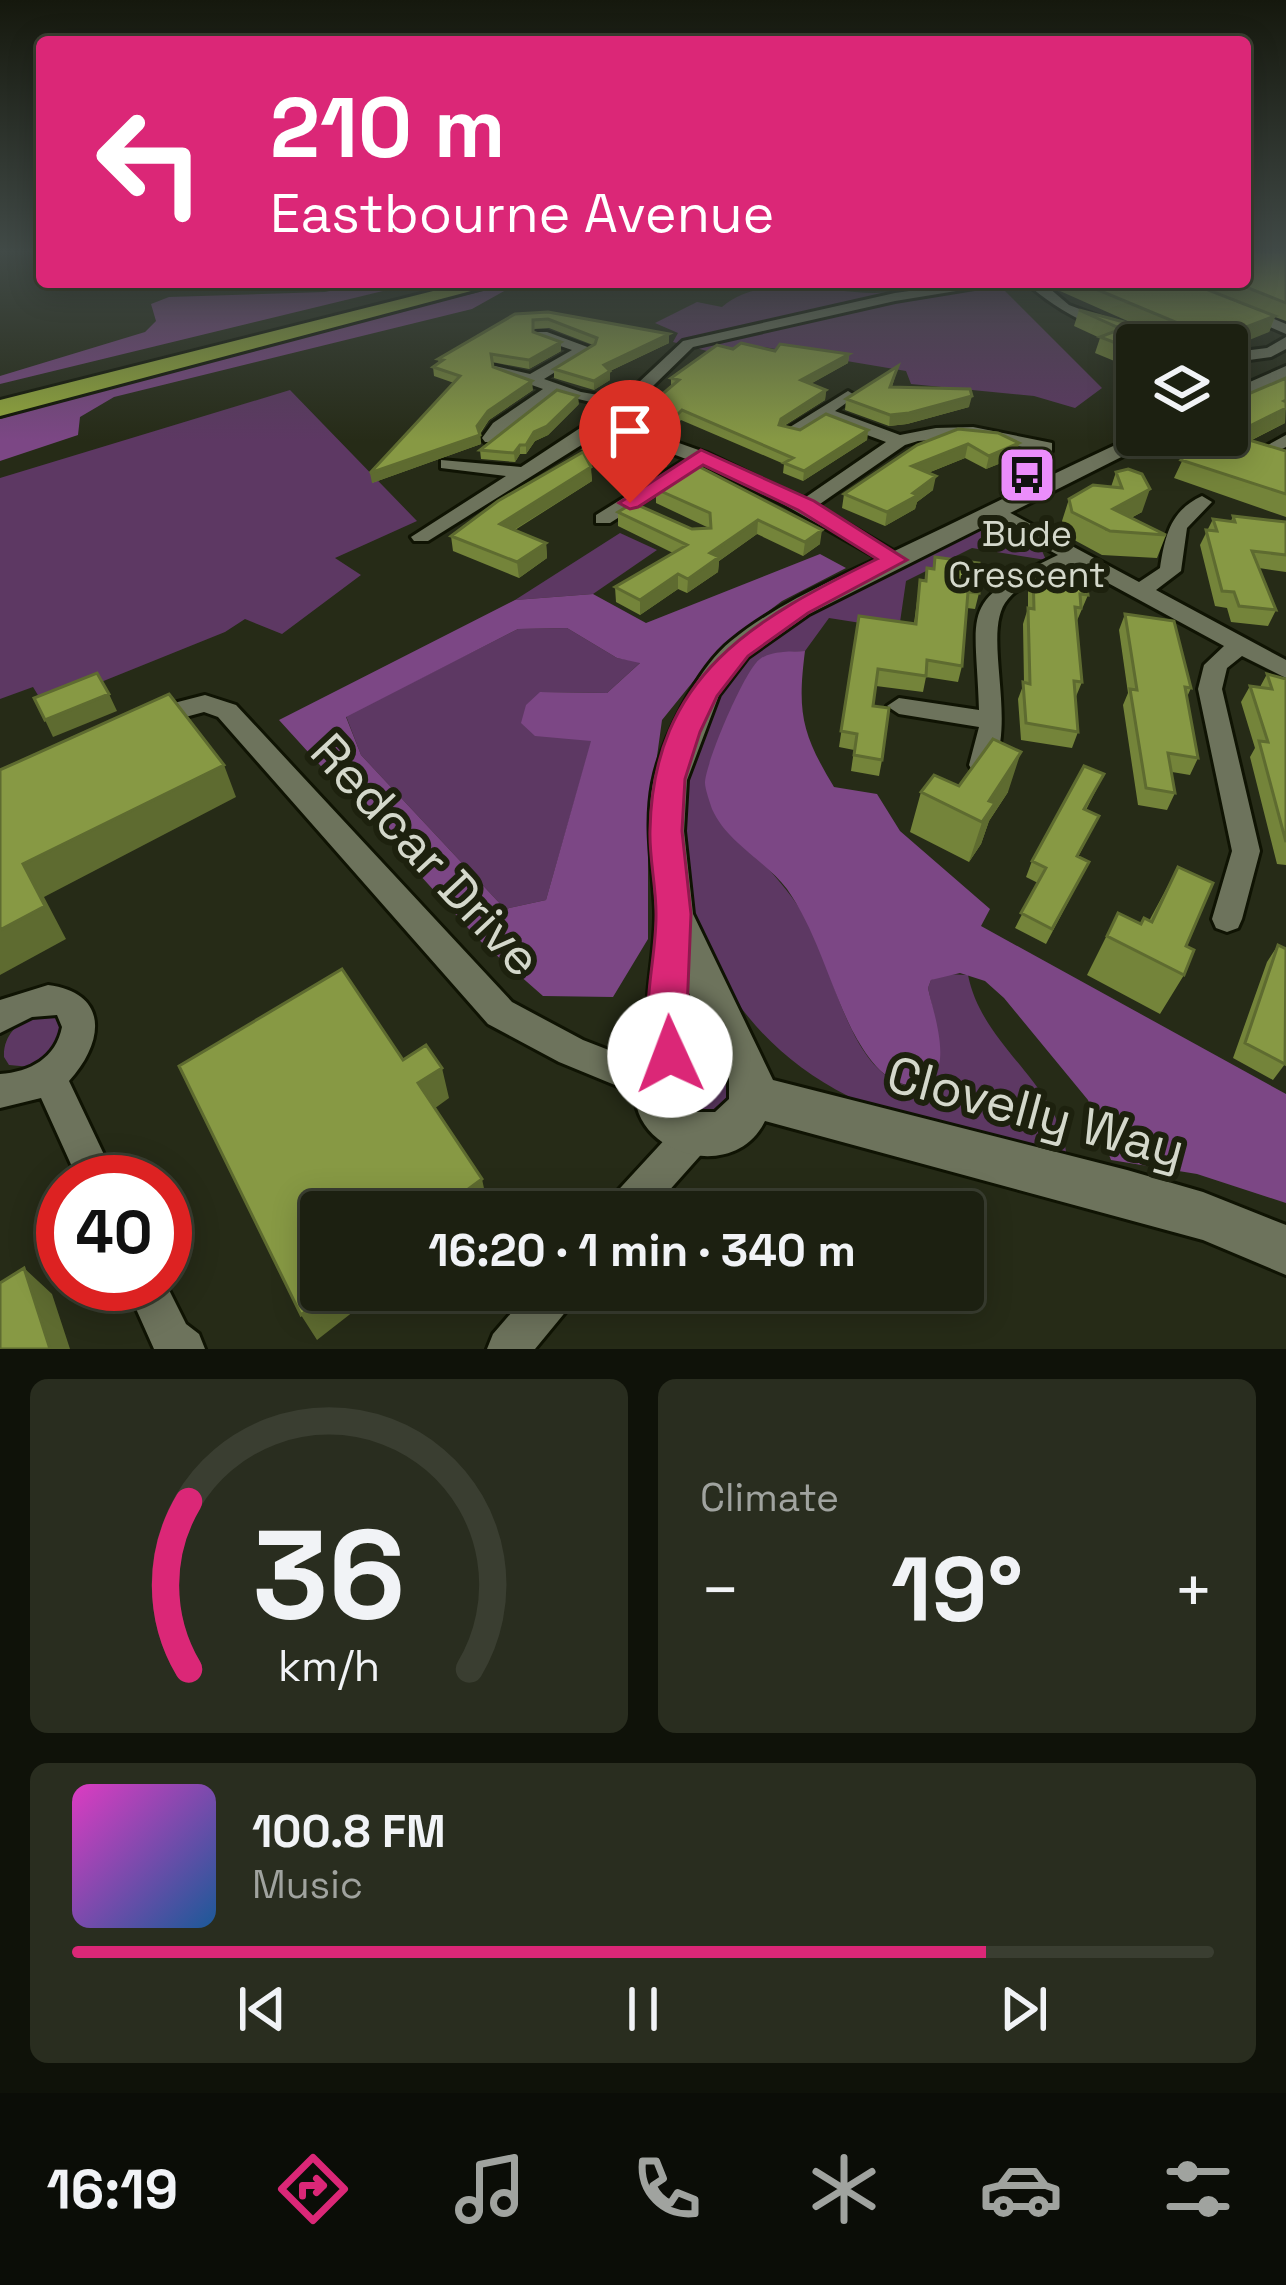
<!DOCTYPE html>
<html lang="en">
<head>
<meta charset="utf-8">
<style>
	body { margin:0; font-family:"Space Grotesk",sans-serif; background:#292d1f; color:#f1f3f6; height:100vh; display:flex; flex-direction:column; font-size:45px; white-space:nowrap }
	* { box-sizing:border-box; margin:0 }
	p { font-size:39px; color:#a0a39f }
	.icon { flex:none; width:66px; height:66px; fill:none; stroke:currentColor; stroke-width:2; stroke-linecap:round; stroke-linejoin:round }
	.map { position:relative; height:1349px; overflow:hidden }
	.panel { display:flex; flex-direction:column; gap:30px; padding:30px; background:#0f1209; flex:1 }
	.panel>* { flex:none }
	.guide { position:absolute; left:36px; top:36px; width:1215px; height:252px; border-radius:12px; box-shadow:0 6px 30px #0003,0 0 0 3px #3a3e31; background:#db2777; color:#fff; overflow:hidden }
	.fabs { position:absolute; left:1116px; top:324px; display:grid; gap:24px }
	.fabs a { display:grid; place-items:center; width:132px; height:132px; border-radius:12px; background:#1c2011; box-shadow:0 6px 30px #0003,0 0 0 3px #3a3e31; font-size:60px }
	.speed { position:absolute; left:36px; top:1155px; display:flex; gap:24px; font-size:60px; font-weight:700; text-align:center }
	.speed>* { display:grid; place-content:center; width:156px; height:156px; border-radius:50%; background:#1c2011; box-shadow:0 6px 30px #0003,0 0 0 3px #3a3e31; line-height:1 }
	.speed .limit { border:18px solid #d22; background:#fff; color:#111 }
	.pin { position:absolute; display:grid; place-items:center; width:102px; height:102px; color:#fff; margin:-123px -51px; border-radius:50% 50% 50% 0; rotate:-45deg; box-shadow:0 0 12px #0007 }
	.pin .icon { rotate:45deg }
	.me { position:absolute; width:132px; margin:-66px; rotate:358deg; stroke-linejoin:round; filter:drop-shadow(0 0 9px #0008) }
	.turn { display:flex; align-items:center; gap:42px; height:252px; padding:0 36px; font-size:54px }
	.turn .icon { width:156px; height:156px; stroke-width:2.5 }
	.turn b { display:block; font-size:84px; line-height:102px }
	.big { font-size:90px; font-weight:700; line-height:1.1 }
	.panel .widget { flex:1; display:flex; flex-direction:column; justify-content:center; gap:18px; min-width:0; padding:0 42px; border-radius:18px; background:#292d1f }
	.panel .dial { align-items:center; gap:0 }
	.dial svg { height:312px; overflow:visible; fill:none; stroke:#3a3e31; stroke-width:7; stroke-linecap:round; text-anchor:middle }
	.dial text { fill:#f1f3f6; stroke:none }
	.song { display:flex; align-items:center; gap:36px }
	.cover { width:144px; height:144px; border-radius:18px; background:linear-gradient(135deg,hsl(310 70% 55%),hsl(210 70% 35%)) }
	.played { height:12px; border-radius:6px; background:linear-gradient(90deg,#db2777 80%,#3a3e31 80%) }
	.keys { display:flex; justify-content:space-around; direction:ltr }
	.heat { display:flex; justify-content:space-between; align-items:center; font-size:66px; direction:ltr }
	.panel .tiles { flex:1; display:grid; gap:30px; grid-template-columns:1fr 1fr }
	.widget:last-child { grid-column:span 2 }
	.trip { position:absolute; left:300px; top:1191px; width:684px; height:120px; border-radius:12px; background:#1c2011; box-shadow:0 6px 30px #0003,0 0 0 3px #3a3e31; font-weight:700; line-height:120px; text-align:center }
	.dock { display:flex; height:192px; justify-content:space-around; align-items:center; background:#0b0d07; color:#a0a39f }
	.dock .icon { width:84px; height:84px }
	.dock .current { color:#db2777 }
	.dock b { font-size:54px; color:#f1f3f6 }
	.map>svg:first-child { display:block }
</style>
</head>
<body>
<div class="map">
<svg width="1286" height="1349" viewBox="0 0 1286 1349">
	<rect width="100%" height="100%" fill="#262b17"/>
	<path fill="#5d3863" d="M996,282L1102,388L1075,408L1034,396L911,384L906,371L745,344L730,357L673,342L678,333L655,323L697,302L722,307C762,272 827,293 875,293C915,292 955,282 996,282Z
		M290,390L417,521L335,558L361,575L282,634L245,619L225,632L44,705L33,687L0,699V478Z
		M1000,527L1039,544L1046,560L972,548L906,581L899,629L829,618L805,651L776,653L761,861C778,879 794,898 807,920C832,965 847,1059 897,1082C960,1111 934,1015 928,988L931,980L945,974L968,975C983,1049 1059,1081 1067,1158C995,1140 914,1129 848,1096C748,1046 687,952 685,840C683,772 700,706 749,656C810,595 904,565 980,528Z
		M620,533L657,550L593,594L515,600Z
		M567,628L617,658L641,662L607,693L540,692L592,740L546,900L505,909L361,755L346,716L518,629Z
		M51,1013L66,1023L55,1054L31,1067L9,1065L4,1057C3,1030 26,1015 51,1013Z
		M716,1060L738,1085L723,1113L700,1115L682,1099L679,1078L694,1062Z"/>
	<path fill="#7c4785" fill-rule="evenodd" d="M372,282H420L0,384V376L145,332L156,321L151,304L169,297L325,292Z
		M520,282L472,309L114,397L80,417L78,435L0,461V419L196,361Z
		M820,554L846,568L782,601L721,647L662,720L648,822V939L613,997L543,996L478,939L279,720L515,600L593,594L646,623ZM567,628L617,658L640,663L607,693L540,692L526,705L521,723L535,736L591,741L546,900L505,909L361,755L346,717L518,629Z
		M805,651C797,713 802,734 834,787L877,794L900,831L990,909L981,926L1286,1094V1203L1197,1174L1111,1160L1088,1100L1004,998L985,981L960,973L931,980L928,988C933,1012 958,1080 918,1085C886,1089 865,1054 852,1030C829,983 817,932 787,889C765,860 727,843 712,809C710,803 705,789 705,783C705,764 745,669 760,659C773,650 790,652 805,651Z"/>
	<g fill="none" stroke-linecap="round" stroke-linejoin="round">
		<g stroke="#0f1303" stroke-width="6">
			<path id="street" d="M975,282L1005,283L895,301L693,347L617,421L707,453L803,499L886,442L824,419L797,436L782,432L848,391L856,396L835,411L900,435L936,428L973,427L1052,443V451L1046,452L973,437L918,441L905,445L817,506L902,556L905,560L902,564H888L783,504L701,465L610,523H596V515L686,459L607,429L428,541H414L411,537L506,476L441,468V460L521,467L612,407L557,394L505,431L497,442H485L482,438L493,423L543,389L495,372V366L530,374L572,350L537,338V332H547L593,349L544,379L581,392L621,399L683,341L895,293Z
				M1032,282H1042L1069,305L1175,345C1126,345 1068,319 1032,288Z
				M1245,307L1286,324V334L1240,314L1238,311Z
				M1286,337V349L1271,357L1227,363V353L1267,348Z
				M1286,435V447L1257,461L1248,456Z
				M1202,496L1212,502L1187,528L1181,571L1156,590L1286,660V678L1242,656L1227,668L1222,689L1260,851L1242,919L1238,928L1227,932L1216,928L1212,919L1232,851L1198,689L1204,665L1224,646L1073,564C1053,574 1023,581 1008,599C980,630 1019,721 991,772H973L969,765L979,727L899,714L887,706L899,698L979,710C976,607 957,603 1058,555L987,516V508H1001L1139,582L1160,568C1165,536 1170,511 1202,496Z
				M205,695L236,705L512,1002L583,1040L668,1073L673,1085L668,1097L656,1102L644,1097L559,1062L488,1024L218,717L204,712L152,726L139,717L143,711Z
				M48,985C110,993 104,1043 69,1081L117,1182H79L41,1098L0,1108V1074C30,1072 56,1058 62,1027L57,1015L32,1017L0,1033V1000Z
				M694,1117L707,1122L712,1135L707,1148L650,1212H606L611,1198L681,1122Z
				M165,1282L186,1324L199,1334L205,1349H154L125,1284Z
				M531,1290H578L572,1304L535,1349H487L493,1334Z"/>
		</g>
		<g stroke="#0f1303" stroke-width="6">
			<path id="secondary" d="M1286,366V380L1227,406V392Z
				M1137,435H1165L809,614L748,657L719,695L687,780L684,831L693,914L773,1080L1127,1170L1203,1192L1286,1225V1275L1203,1240L765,1121C731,1191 612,1147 639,1072C648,1049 647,1035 647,1011C648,977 656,944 655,910C653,868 645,826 653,783C661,741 697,668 731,641C783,599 847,574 907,545C983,509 1060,470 1137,435ZM689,993L703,1022L690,1025ZM696,1062H714L729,1077V1099L715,1112H695L681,1099V1077Z"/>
		</g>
		<g stroke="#0f1303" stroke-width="6">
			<path id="highway" d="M469,282H505L0,416V400Z"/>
		</g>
		<use href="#street" fill="#6d735c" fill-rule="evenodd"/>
		<use href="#secondary" fill="#6d735c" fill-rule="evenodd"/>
		<use href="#highway" fill="#93a93c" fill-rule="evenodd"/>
	</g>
	<path fill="#74843a" d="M1286,252V321L1275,317L1269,332L1137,345V390L1118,382L1124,365L1095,353L1100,338L1074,326L1079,310L1141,327L1060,291L1062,284L1055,282H1168L1203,288L1205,282H1245Z
		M515,314L669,334V343L610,371V380L594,390L554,378V369L593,345L549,328L534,329V332L561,342V351L529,369L492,362L493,367L533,390L489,420L480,434L481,444L372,483L454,383L434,376L433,367L439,363L438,359Z
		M733,349L849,354L848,363L810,384L826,390L825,400L784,426L800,430H868L867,440L803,481L783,473L784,464L681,420L677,424L647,417V407L671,386V378Z
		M898,366L892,387L969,407L907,424L889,426L845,410L846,399Z
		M1286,378L1285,423L1250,441L1286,451V517L1174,478L1193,438Z
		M579,404L548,435L535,441L526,454H520L515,462L481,459L480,450Z
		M1019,443L1016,457L986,469L965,458L928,473L933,490L917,502L915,509L885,526L842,508L844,494L917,445Z
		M584,449L667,466L639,483L590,464L592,481L515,530L546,543L547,558L519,578L453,551L451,536L584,454Z
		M692,463L820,544L803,556L757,534L719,561L718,572L687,593L678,589L640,615L616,602L615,587L673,553L618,526V512L692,529L709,528L656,503V489Z
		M1116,472L1142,512L1131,518L1166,535L1157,558L1102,555L1065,535L1062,521L1069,499L1111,487Z
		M1233,516L1286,522V572L1259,568L1276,610L1268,626L1231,622L1227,608L1215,606L1200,545L1213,519L1231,521Z
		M935,557L979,593L975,609L967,608L962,666L958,682L926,677L923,692L876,686L873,706L882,760L879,776L851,771L854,750L839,747L859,616L914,623L920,580L925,581L927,568L933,569Z
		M1033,573L1088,595L1076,623L1082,682L1075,699L1078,732L1072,748L1021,740L1018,699L1024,683L1023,624L1028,608V589Z
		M1125,614L1191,688L1187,697L1198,758L1190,775L1172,772L1175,793L1167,810L1138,805L1123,705L1128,693L1119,630Z
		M1267,674L1286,679V865L1277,864L1250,757L1255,748L1241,702L1250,686L1260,687Z
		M1104,774L1086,810L1099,816L1078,857L1089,862L1046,944L1015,928L1038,883L1026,877L1032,861Z
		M959,786L1008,792L989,821L981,844L969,862L910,832L921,792Z
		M1178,867L1186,946L1184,975L1160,1014L1087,975L1118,913L1141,923L1149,921Z
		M1278,945L1285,1064L1273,1080L1233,1058L1267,962Z"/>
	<path fill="#5e6b30" d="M1275,316L1269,332L1227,349V345H1214L1230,333Z
		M669,334V343L610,371V380L594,390V381L604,365Z
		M561,342V351L529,369V360Z
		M849,354L848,363L800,390L801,380Z
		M1240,355L1233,372L1227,375V362Z
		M532,381L533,390L489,420L478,435L477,426L488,411Z
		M826,390L825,400L780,428L781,419Z
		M578,396L579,404L548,435L535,441L526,454V445L534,432Z
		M972,396L969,407L907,424L889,426L890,415Z
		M1286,400L1285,423L1224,454L1232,435Z
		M868,430L867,440L803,481L804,471Z
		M480,435L481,444L372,483L370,473Z
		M1019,443L1016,457L986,469L989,456Z
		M968,444L965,458L910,480L912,466Z
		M520,445V454L515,462L514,453Z
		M667,453V466L639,483V470Z
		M591,467L592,481L501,538L500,524Z
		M936,476L933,490L917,502L915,509L885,526L887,512Z
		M1150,489L1142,512L1105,531L1113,509Z
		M758,520L757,534L719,561L718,572L687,593L688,579L710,553Z
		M822,530L820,544L803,556L805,542Z
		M546,543L547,558L519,578L517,562Z
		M678,574V589L640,615V600Z
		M109,694L117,711L53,737L45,720Z
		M1021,752L1008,792L989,821L981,844L969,862L989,801Z
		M224,765L236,797L44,897L66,939L0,975V930L23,864Z
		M442,1068L449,1098L427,1114L418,1083Z
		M482,1179L488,1207L482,1212H437Z
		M24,1268L52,1294L70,1349H50Z
		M334,1290H381L317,1340L301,1315Z"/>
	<path fill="#879944" stroke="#5e6b30" stroke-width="3" d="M1245,252H1286V303L1233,282H1245Z
		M1079,282H1188L1275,316L1230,333L1214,345H1137V351L1100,337L1121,329L1079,310L1161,332L1181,333L1185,326Z
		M548,312L669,334L604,365L610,371L594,381L554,369L595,344L597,338L548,319L533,320V332L561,342L529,360L491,354L493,367L532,381L488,411L477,426L480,435L370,473L460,376L433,367L443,360L438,359L515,314Z
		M741,343L775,351L780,344L849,354L801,380L826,390L781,419L779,425L800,430L826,414L868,430L804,471L784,463L793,458L682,410L677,415L647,407L679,380L671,378L717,345L733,349Z
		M1227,351L1240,355L1227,362Z
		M1137,360V371L1124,365Z
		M898,366L890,387L970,389L972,396L909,413L890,415L846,399Z
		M1286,378V400L1284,401L1286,402V408L1232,435L1286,451V494L1181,460L1199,440L1193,438L1195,435H1227V403Z
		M557,390L578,396L547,426L534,432L526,445H520L514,453L480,450Z
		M958,429L998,433L1019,443L989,456L968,444L912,466L936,476L913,493L918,495L887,512L844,494L917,445Z
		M617,432L667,453L639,470L584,449Z
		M583,452L591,467L500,524L546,543L517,562L451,536L498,501Z
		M692,463L822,530L805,542L758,520L710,553L719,557L688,579L678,574L640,600L615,587L687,545L618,512L633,503L692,529L711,528L710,513L656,489Z
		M1128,469L1142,474L1150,489L1113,509L1166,535L1110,531L1072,512L1069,499L1093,485L1122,488L1116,472Z
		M1233,516L1286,522V555L1252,551L1276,610L1239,606L1234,592L1222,591L1206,530L1217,531L1213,519L1235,522Z
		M935,557L979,563V593L968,592L962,666L927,660L926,676L878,669L873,706L889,708L882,760L854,755L857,734L841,731L859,616L916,624L920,580L926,581L927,568L934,569Z
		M1042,568L1085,574L1088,595L1080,594L1081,608L1075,607L1082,682L1074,681L1078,732L1026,723L1023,682L1030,684L1028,608L1034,609L1033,573Z
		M1125,614L1174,621L1191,688L1185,687L1198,758L1168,753L1175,793L1146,788L1130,689L1137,690Z
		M97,673L109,694L45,720L34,698Z
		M1267,674L1286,679V842L1259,741L1268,742L1250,686L1272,689Z
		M169,694L224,765L23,864L45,906L0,930V770Z
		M993,739L1021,752L989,801L995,803L982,822L921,792L934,775L959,786Z
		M1084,766L1104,774L1084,809L1099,816L1077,856L1089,862L1052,929L1021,913L1046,868L1032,861Z
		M1178,867L1213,883L1186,946L1194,950L1184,975L1107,936L1118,913L1141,924L1144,918L1152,922Z
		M1278,945L1286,949L1285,1064L1245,1043Z
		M342,969L403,1060L426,1045L442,1068L418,1083L482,1179L437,1212H321V1290H334L301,1315L179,1066Z
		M24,1268L50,1349H0V1283Z"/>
	<linearGradient id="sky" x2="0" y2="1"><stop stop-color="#15180d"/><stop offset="0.57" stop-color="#414a47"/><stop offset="1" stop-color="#414a47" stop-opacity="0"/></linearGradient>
	<rect width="1286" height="441" fill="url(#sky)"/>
	<path fill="#db2777" stroke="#8e194d" stroke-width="3" d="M701,450L814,501L907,560L808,613L748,656L717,696L700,732L685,779L682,831L691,914L687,1011L690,1055L684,1068L670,1073L657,1068C636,1021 657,962 656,913C656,885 649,857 650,830C653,675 754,619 877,559L798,510L703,465L638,507L630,509L619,503Z"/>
	<defs>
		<g id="bus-square" transform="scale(3)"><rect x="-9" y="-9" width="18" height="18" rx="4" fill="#eb8dfb" stroke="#1d210e"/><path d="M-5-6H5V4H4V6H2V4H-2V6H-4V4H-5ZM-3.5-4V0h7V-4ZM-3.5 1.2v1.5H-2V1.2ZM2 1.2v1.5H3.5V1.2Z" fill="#111"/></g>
	</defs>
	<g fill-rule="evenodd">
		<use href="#bus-square" x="1027" y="475"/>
	</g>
	<g text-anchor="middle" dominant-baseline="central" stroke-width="12" stroke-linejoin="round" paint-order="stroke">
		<g font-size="36" fill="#d4d8cb" stroke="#1d210e">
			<text x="1027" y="534">Bude<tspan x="1027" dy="41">Crescent</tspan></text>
		</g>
		<g font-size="51" fill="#d4d8cb" stroke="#1d210e">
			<text transform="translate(426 855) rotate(47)">Redcar Drive</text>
			<text transform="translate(1036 1112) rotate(15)">Clovelly Way</text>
		</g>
	</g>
</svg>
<div class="fabs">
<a><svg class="icon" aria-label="layers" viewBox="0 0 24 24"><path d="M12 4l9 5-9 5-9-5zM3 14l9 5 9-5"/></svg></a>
</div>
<div class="speed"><div class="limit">40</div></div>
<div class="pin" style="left:630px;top:503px;background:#d93025"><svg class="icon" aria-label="arrive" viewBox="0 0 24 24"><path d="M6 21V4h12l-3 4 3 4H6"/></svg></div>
<svg class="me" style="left:670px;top:1055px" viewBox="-20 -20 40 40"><circle r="19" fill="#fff"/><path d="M0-13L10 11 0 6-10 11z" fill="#db2777"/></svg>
<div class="trip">16:20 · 1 min · 340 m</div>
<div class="guide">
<div class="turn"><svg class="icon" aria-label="left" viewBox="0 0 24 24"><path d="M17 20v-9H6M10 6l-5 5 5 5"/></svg><div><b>210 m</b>Eastbourne Avenue</div></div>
</div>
</div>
<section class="panel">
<div class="tiles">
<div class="widget dial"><svg viewBox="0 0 100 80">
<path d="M14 69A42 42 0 1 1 86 69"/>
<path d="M14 69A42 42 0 0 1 14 26" stroke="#db2777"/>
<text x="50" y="56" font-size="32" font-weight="700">36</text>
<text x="50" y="72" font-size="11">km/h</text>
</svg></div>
<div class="widget"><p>Climate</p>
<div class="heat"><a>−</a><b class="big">19°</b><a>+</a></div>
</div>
<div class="widget">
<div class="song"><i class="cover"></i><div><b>100.8 FM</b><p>Music</p></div></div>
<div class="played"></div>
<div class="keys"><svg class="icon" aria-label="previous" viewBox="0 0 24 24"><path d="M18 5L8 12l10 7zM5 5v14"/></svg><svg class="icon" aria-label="pause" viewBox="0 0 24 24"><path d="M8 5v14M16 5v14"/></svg><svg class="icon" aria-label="next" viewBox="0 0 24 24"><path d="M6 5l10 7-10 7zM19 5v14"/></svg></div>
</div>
</div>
</section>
<nav class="dock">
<b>16:19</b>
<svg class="icon current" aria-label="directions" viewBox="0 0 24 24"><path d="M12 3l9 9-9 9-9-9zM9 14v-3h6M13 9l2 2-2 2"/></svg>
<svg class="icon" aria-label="music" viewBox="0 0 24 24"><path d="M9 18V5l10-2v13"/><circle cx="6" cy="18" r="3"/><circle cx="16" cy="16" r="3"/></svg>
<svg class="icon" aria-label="phone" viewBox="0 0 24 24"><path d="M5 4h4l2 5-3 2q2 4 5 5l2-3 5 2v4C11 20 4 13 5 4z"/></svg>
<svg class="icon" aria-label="climate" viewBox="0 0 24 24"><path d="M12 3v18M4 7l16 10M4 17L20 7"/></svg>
<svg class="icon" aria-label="car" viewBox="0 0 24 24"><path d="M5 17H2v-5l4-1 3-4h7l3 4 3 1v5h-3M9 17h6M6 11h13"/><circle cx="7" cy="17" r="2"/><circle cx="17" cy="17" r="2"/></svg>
<svg class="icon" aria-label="filters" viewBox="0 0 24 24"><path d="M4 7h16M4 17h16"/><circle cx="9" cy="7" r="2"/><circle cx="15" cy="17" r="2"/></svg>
</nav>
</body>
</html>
